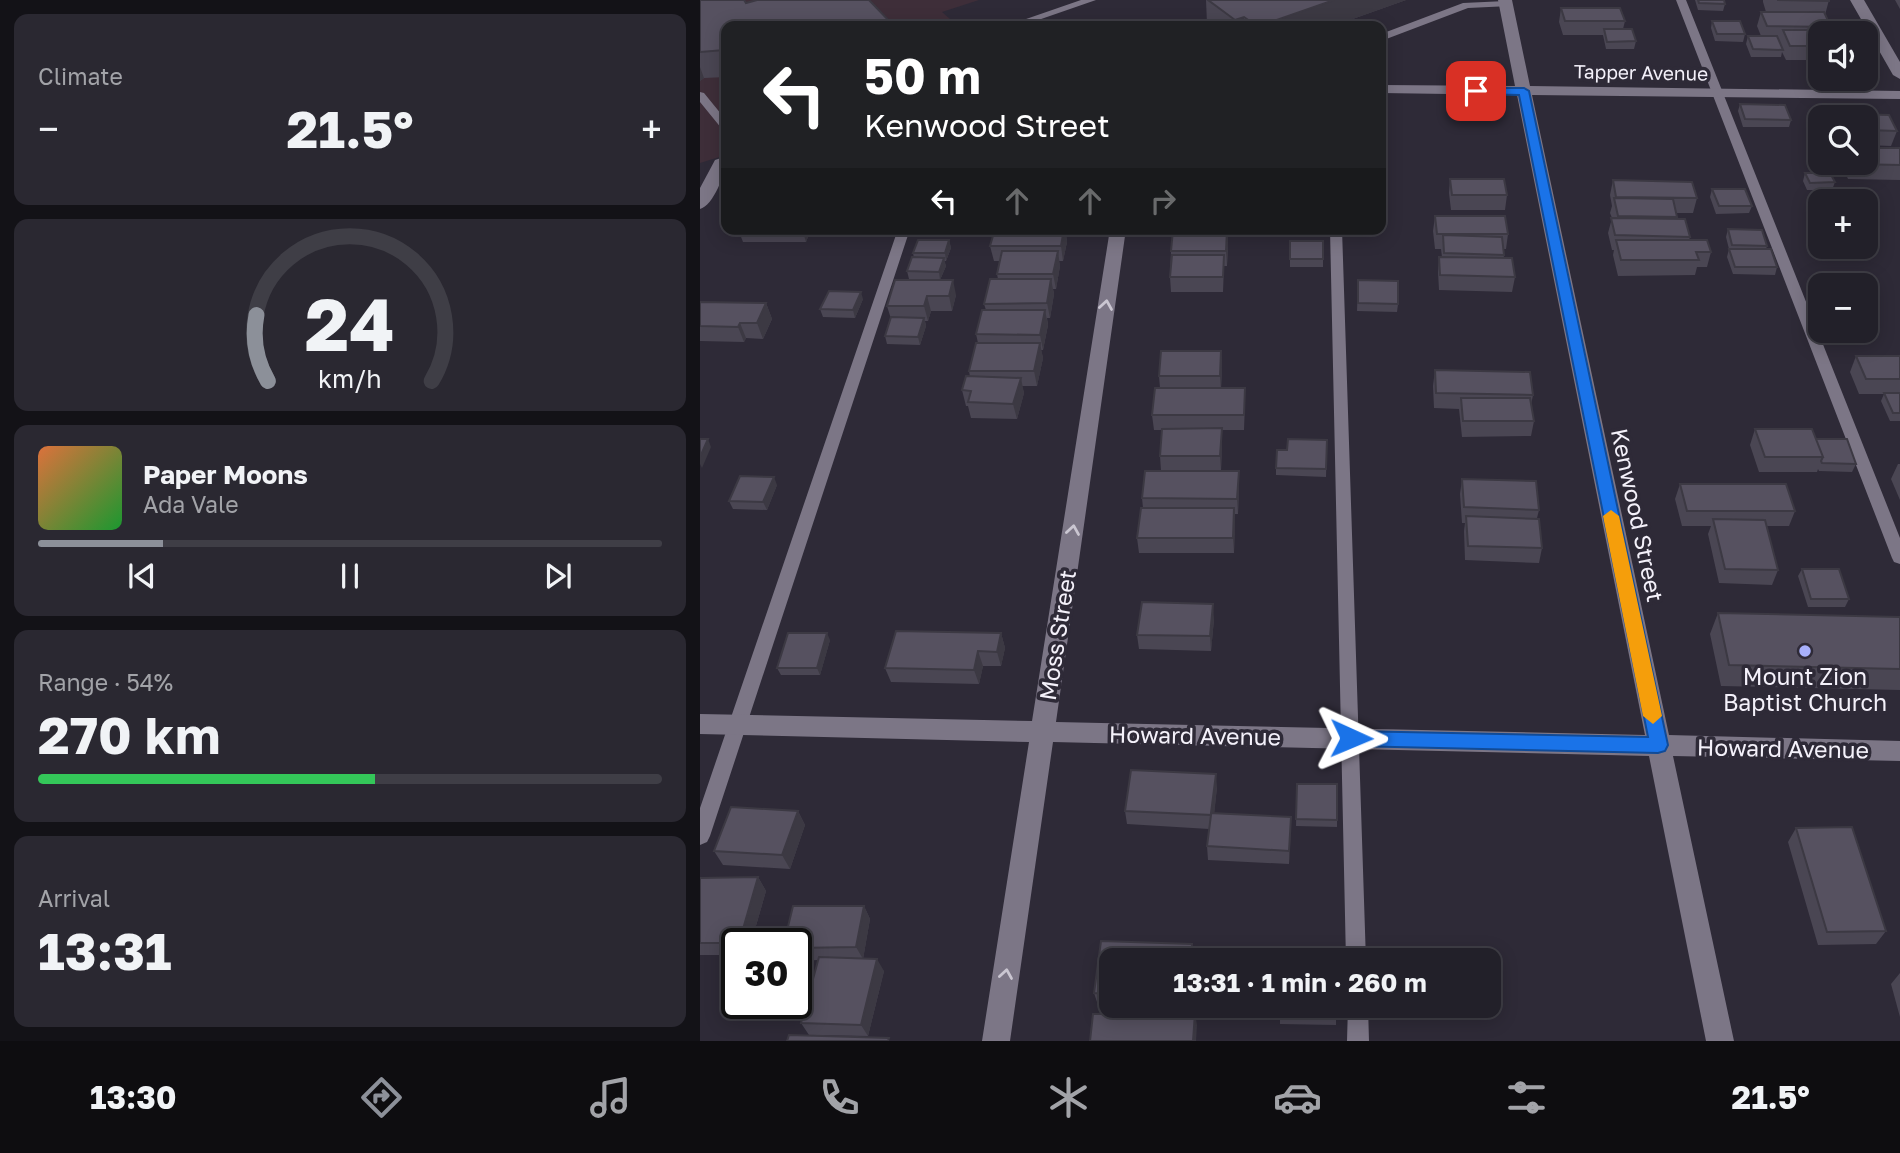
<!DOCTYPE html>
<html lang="en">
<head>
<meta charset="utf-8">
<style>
	body { margin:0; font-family:"Golos Text",sans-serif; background:#2a2831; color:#f1f3f6; height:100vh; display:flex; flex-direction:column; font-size:26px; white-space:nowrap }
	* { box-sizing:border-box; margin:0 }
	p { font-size:23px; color:#a2a3a8 }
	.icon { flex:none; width:38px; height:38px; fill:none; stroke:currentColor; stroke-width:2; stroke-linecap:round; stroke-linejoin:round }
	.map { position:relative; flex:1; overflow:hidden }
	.details { display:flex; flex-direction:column; gap:14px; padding:14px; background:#131217; width:700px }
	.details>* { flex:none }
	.top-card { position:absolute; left:21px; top:21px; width:665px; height:214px; border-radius:14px; box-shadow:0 4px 18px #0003,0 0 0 2px #3f3e46; background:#202124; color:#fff; overflow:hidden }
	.tools { position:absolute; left:1108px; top:21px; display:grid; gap:14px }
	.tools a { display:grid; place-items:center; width:70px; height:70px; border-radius:14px; background:#222029; box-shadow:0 4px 18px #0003,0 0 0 2px #3f3e46; font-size:35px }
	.speed { position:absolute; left:21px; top:928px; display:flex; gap:14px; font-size:35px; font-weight:700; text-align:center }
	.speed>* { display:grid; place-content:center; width:91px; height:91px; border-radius:50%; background:#222029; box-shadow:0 4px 18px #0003,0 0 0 2px #3f3e46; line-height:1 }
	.speed .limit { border:4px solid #111; border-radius:10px; background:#fff; color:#111 }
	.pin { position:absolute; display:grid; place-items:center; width:60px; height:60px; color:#fff; margin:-30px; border-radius:14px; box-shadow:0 4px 10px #0006 }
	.me { position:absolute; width:77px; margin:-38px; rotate:91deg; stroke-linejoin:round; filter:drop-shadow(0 0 5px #0008) }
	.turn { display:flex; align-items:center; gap:24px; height:147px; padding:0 28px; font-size:32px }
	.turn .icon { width:91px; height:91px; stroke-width:2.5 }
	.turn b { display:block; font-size:49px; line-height:60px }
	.lanes { display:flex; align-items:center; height:66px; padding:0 28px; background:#0003; justify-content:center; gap:35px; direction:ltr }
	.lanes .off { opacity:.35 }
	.big { font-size:52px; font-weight:700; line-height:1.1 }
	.details .tile { flex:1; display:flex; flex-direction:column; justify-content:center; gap:10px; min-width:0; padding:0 24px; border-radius:14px; background:#2a2831 }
	.details .dial { align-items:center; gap:0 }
	.dial svg { height:182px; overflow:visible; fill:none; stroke:#3f3e46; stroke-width:7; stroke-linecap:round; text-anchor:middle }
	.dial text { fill:#f1f3f6; stroke:none }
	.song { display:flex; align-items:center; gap:21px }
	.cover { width:84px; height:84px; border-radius:10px; background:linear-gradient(135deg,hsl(20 70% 55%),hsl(130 70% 35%)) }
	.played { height:7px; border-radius:4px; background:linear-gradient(90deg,#8c9099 20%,#3f3e46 20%) }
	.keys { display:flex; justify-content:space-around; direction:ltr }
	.heat { display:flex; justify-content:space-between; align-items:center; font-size:38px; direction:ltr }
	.charge { height:10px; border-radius:5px; background:linear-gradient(90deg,#34c759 54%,#3f3e46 0) }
	.trip { position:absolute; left:399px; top:948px; width:402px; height:70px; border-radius:14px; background:#222029; box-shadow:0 4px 18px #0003,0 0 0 2px #3f3e46; font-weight:700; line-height:70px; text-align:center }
	.menu { display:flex; height:112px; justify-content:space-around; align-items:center; background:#0e0d10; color:#a2a3a8 }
	.menu .icon { width:49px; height:49px }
	.menu .active { color:#8c9099 }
	.menu b { font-size:32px; color:#f1f3f6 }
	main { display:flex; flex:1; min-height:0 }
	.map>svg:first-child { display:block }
</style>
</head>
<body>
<main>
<section class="details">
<div class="tile"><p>Climate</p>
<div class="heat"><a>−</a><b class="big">21.5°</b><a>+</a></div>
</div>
<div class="tile dial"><svg viewBox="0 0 100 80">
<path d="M14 69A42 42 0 1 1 86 69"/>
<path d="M14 69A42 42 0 0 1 9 40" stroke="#8c9099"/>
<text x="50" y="56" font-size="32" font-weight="700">24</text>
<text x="50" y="72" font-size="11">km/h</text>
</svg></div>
<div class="tile">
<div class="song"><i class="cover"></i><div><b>Paper Moons</b><p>Ada Vale</p></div></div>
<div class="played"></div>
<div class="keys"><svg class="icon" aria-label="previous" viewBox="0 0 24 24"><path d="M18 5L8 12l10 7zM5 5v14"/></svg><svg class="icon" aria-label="pause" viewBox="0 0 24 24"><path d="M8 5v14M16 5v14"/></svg><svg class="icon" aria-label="next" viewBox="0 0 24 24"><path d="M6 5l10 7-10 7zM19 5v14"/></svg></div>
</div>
<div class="tile"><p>Range · 54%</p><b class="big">270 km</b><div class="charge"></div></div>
<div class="tile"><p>Arrival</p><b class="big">13:31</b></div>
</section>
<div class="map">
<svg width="1200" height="1041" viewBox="0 0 1200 1041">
	<rect width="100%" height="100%" fill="#2e2a37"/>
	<path fill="#3e2e39" d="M0,0H279L242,12L258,26H26V155L0,163Z"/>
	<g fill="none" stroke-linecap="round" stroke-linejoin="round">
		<path fill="#7c7686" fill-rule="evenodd" d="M381,0H396L321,26H306Z
			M976,0H986L1200,538V564L1194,562L1192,558Z
			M806,1L810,2V6L768,8L681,41V34L763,3Z
			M0,92L4,93L26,120V130L22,129L0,102Z
			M198,229H210L10,836L7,842L0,845V808Z
			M630,229H642L666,961H646Z
			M648,1006H668L669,1041H647Z"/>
		<path fill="#7c7686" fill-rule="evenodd" d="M798,0H812L830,86L1200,91V99L832,95L969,735L1200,741V761L973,756L1034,1041H1006L949,756L353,742L310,1041H282L329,742L0,734V714L332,721L410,229H426L356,722L945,735L817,95L681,93V85L815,86Z
			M1150,0H1164L1200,62V79L1193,75Z
			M21,158L26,160C26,173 13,206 0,209V188L15,160Z"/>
	</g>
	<path fill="#4a4653" d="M0,0L26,26V77L4,78L0,81Z
		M506,0H706L633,26H510L507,24Z
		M995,0H1024L1025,4L1023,11L998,10Z
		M1063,0H1129L1125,15L1131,27L1130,30L1120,33V60H1086L1082,52L1081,57H1051L1046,44L1048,36H1061L1057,26L1061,12H1066L1063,2Z
		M1195,0H1200V9Z
		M861,8L925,21L923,29L936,41L934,49H906L903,35H863L859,22Z
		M1012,21L1045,34L1043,42L1015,41L1011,28Z
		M1040,104L1091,120L1089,127H1043L1038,111Z
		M1120,113L1189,115L1197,131L1191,146L1166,145V117H1120V139L1115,128Z
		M1200,148V180L1148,179L1141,163H1166Z
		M1105,173L1135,182L1132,190H1107L1103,181Z
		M750,179L807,195L805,210H751L749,193Z
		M913,180L997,198L993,213H976L977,219L990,237L989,240L1011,252L1007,267H997L995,275L918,276L913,255L914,250H912L908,233L912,218L910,213L912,206L910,195Z
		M681,184L686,199L685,207H681V223Z
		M1012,189L1052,206L1049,213L1016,214L1010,197Z
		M735,216L808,234L806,249H803L804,258L815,277L812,292L739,290L738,272L739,257H742L741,249H735L733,231Z
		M38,229H111L106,242H43Z
		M1028,229L1067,246L1066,249L1077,267L1075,275L1033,274L1027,257L1029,249L1026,237Z
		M527,230L528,245L527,266H524L523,292H471L470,277L471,251Z
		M366,234L367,242L363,261H359L360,266L356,289H353L354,294L350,318H347L348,325L343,350H341L343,358L337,386H322L324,393L317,419L271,418L268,406H266L262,390L270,377L269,371L278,343L276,334L286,310L284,304L298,279L297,274L300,261H294L290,246Z
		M249,240L251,248L246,261H244L246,266L240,280L209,279L207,271L214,258L213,253Z
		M590,241H623V267H590Z
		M195,280L256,295L252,311H231L228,321H225L226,326L220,345L187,344L185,336L191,319L187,306Z
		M658,280L698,304L697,312L657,311Z
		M163,299L155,318L123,317L120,309Z
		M0,302L66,303L72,319L63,339L46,338L44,342L0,341Z
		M521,351L522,367L521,388L545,403L544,430H522V443L521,471H539V486L538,514H535L534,553H439L437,538L443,508L442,498L461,471L460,456L462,430H454L452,415L460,388L459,376Z
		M1156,356H1200V421H1190L1181,401L1184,394H1159L1150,372Z
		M735,370L833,395L831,405L834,421L831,436L762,437L759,409L734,408L733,386Z
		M1055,429L1116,439L1156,464L1152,472L1119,471L1118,469L1117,472H1059L1050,445Z
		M627,440L626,477L576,475V468Z
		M1198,464H1200V500L1191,479Z
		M762,479L839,510L837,518L842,548L839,563L765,560L764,531L765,523H762L760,494Z
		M980,484L1095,511L1089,526H1066L1078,570L1072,585L1019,583L1008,534L1011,526H982L975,499Z
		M77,485L67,510L33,509L29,501Z
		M1102,569L1149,599L1145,607H1108L1098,576Z
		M1018,613L1200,617V690L1021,686L1010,634Z
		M514,619L511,651L439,649L437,635Z
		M301,633L305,648L301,666H283L279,684L191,682L185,668Z
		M130,640L120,675H81L77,668Z
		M597,784H637V827L596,826Z
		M517,787L514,813L591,817L589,864L508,860L507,846L509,829L427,824L425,811Z
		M98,811L105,825L90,869L23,865L14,851Z
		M1096,828L1186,931L1176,944L1118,945L1088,842Z
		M58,877L66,891L51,943H37V955H0V878Z
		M164,906L170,919L163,959L184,971L168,1036L109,1035L101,1023L118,960L96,961V943Z
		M401,941L492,944L493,961H411V1006L398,1005L394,993Z
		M1200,973V1017L1191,984Z
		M428,1006H489V1008Z
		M580,1006H636V1025L580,1024Z"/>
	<path fill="#3c3943" d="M634,0H706L633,26H559Z
		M544,17V26H535V20Z
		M0,67L4,78L0,81Z
		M102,229H111L106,242Z
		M363,229H366V234L367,242L363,261L361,246Z
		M527,230L528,245L527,266L526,251Z
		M249,240L251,248L246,261L245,253Z
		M358,251L360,266L356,289L353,274Z
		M244,258L246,266L240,280L239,272Z
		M351,279L354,294L350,318L347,303Z
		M253,280L256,295L252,311L249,296Z
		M161,292L163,299L155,318L153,310Z
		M227,296L231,311L228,321L224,306Z
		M66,303L72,319L63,339L57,323Z
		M345,310L348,325L343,350L340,335Z
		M224,318L226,326L220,345L218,337Z
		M40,323L46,338L44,342L38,327Z
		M340,343L343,358L337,386L334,371Z
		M521,351L522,367L521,391L520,376Z
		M321,378L324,393L317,419L313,404Z
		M522,428V443L521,471L520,456Z
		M8,439L11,447L2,468L0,464V457Z
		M539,471V486L538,514L537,499Z
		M74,477L77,485L67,510L63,502Z
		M534,508L535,523L534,553L533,538Z
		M513,604L514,619L511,651L510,636Z
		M127,633L130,640L120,675L117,668Z
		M301,633L305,648L301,666L297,652Z
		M278,651L283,666L279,684L274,670Z
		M516,774L517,787L513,827L511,813Z
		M98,811L105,825L90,869L82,855Z
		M591,817V831L589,864V851Z
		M58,877L66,891L51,943H40Z
		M164,906L170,919L163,959L156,947Z
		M492,944L493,961H491Z
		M177,959L184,971L168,1036L161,1025Z
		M495,1013L497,1025L496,1041H493Z"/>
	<path fill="#565160" stroke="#3c3943" stroke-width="2" d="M0,0H44L46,3L57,0H169L194,26H26V54L24,50L0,52Z
		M508,0H634L559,26H557L544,17L535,20Z
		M998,0H1024L1025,4L999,3Z
		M1077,0H1129V1Z
		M861,8H920L925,21H865Z
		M1061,12H1124L1131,27L1067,26Z
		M1012,21H1040L1045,34H1017Z
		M904,29H932L936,41L907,42Z
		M1083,30H1131L1133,33H1120V46H1090Z
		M1048,36H1077L1083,50L1053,49Z
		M1040,104L1085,105L1091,120L1045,119Z
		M1120,113L1189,115L1197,131L1166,130V117H1122Z
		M1166,148H1200V165L1153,164V163H1166Z
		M1105,173H1130L1135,182L1110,183Z
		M750,179H804L807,195H752Z
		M913,180L992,182L997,198L916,197Z
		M681,184H684L686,199L681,200Z
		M1012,189H1045L1052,206H1019Z
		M914,198L973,199L977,217L918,216Z
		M735,216H805L808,234H737Z
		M911,218L985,219L990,237L915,235Z
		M295,229H364L361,246H290Z
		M1028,229L1062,230L1067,246L1032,245Z
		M473,230H527L526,251H471Z
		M743,235L802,237L804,255L744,253Z
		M218,240H249L245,253H213Z
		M916,240H1007L1011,252H996L999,260H921Z
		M590,241H623V259H590Z
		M1029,249H1071L1077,267H1035Z
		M302,251H358L353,274H297Z
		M472,255H524L523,277H470Z
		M212,257L244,258L239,272L207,271Z
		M739,257L812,258L815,277L740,275Z
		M290,279H351L347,303L284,304Z
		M195,280H253L249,296H227L224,306H187Z
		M658,280L698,281V304L658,303Z
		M129,291L161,292L153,310L120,309Z
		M0,302L66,303L57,323H40L38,327L0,326Z
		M282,310H345L340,335L276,334Z
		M191,317L224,318L218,337L185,336Z
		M276,343H340L334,371H269Z
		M461,351H521L520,376H459Z
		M1156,356H1200V379H1166Z
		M735,370L830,372L833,395L736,393Z
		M266,376L321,378L313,404L268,402L271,391L262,390Z
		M455,388H545L544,415H452Z
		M1184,393H1200V413H1193Z
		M761,398H830L834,421H763Z
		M522,428L520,456H460L462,429Z
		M1055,429H1112L1123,457H1065Z
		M0,439H8L0,457Z
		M588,439L627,440L626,469L576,468L577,450H587Z
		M1116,439H1147L1156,464L1122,463L1121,461L1123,457Z
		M445,471H539L537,499L442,498Z
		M40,476L74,477L63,502L29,501Z
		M762,479L836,481L839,510L764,507Z
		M980,484H1086L1095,511H987Z
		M441,508H534L533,538H437Z
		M766,516L839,519L842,548L768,546Z
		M1013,519L1065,520L1078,570L1025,569Z
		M1102,569H1139L1149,599H1111Z
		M442,602L513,604L510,636L437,635Z
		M1018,613L1200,617V669L1029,665Z
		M196,631L301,633L297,652L278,651L274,670L185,668Z
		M88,633H127L117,668H77Z
		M431,770L516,774L511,813L591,817L589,851L507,846L511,815L425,811Z
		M597,784H637V820L596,819Z
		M31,807L98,811L82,855L14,851Z
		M1152,827L1186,931L1127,932L1096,828Z
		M58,877L39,943H0V878Z
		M93,906H164L156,947L96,948V943H84Z
		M401,941L492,944L491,961H411V994L394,993Z
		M119,957L177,959L161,1025L101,1023Z
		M580,1006H636V1013L580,1012Z
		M495,1013L493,1041H390L393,1014Z
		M89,1035L189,1038L188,1041H87Z"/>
	<defs><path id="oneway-chevron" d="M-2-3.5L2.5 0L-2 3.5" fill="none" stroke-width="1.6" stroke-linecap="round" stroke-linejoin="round" transform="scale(1.75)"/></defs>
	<g stroke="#cac6d1">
		<use href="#oneway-chevron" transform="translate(406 305) rotate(-81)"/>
		<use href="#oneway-chevron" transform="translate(373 530) rotate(-81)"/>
		<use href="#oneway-chevron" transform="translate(306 974) rotate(-81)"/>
	</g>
	<path fill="#1a73e8" stroke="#114b97" stroke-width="2" d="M772,88H824L829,91L968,745L965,751L958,753L651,746L644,744L642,738L644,733L651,731L948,737L819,95L776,94L772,93Z"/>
	<path fill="#f59e0b" d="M911,510L919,516L962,716L953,724L943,716L903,516Z"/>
	<circle fill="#a8b0fc" stroke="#2e2a37" stroke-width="2.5" cx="1105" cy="651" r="7"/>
	<g text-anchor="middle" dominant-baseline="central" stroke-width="7" stroke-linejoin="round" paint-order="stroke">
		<g font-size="19" fill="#f4f1fa" stroke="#2e2a37">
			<text transform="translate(941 72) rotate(1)">Tapper Avenue</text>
		</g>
		<g font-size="23" fill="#f4f1fa" stroke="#2e2a37">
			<text transform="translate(938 515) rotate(78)">Kenwood Street</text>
			<text transform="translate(357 635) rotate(-81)">Moss Street</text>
			<text transform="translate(495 735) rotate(1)">Howard Avenue</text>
			<text transform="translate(1083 748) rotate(1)">Howard Avenue</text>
		</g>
		<g font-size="23" fill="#f4f1fa" stroke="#2e2a37">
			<text x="1105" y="676">Mount Zion<tspan x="1105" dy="26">Baptist Church</tspan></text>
		</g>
	</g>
</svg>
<div class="tools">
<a><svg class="icon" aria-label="sound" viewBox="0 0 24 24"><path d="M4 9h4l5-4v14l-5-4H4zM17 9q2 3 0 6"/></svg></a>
<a><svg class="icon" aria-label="search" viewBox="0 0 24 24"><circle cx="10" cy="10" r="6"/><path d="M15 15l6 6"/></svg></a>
<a>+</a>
<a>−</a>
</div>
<div class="speed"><div class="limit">30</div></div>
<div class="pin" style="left:776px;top:91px;background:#d93025"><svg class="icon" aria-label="arrive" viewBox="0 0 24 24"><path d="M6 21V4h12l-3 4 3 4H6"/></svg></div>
<svg class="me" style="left:651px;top:738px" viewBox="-20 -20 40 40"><path d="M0-17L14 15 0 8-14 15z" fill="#1a73e8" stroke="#fff" stroke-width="4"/></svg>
<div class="trip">13:31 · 1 min · 260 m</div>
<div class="top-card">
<div class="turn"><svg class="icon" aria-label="left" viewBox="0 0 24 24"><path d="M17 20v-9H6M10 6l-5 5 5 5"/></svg><div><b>50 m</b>Kenwood Street</div></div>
<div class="lanes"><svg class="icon" aria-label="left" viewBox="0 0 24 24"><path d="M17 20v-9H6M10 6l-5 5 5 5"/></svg><svg class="icon off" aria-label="ahead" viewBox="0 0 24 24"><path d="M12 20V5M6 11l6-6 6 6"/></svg><svg class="icon off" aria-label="ahead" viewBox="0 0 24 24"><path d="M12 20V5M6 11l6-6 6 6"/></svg><svg class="icon off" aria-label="right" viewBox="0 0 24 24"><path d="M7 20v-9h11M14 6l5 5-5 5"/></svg></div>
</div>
</div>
</main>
<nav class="menu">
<b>13:30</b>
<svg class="icon active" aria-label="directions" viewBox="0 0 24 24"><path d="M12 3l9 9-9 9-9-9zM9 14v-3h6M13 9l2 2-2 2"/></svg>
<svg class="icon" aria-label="music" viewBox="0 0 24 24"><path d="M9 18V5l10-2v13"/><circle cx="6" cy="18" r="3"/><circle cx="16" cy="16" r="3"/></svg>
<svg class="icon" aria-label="phone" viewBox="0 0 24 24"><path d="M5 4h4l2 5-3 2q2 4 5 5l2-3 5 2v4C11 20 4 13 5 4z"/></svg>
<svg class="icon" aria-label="climate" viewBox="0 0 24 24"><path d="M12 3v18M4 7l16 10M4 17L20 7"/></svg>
<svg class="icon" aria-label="car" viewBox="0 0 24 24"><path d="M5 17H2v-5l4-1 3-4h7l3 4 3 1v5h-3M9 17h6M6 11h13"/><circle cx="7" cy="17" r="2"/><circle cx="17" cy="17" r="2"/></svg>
<svg class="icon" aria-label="filters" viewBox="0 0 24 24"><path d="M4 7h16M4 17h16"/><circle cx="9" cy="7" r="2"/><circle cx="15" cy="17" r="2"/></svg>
<b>21.5°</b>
</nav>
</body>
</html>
